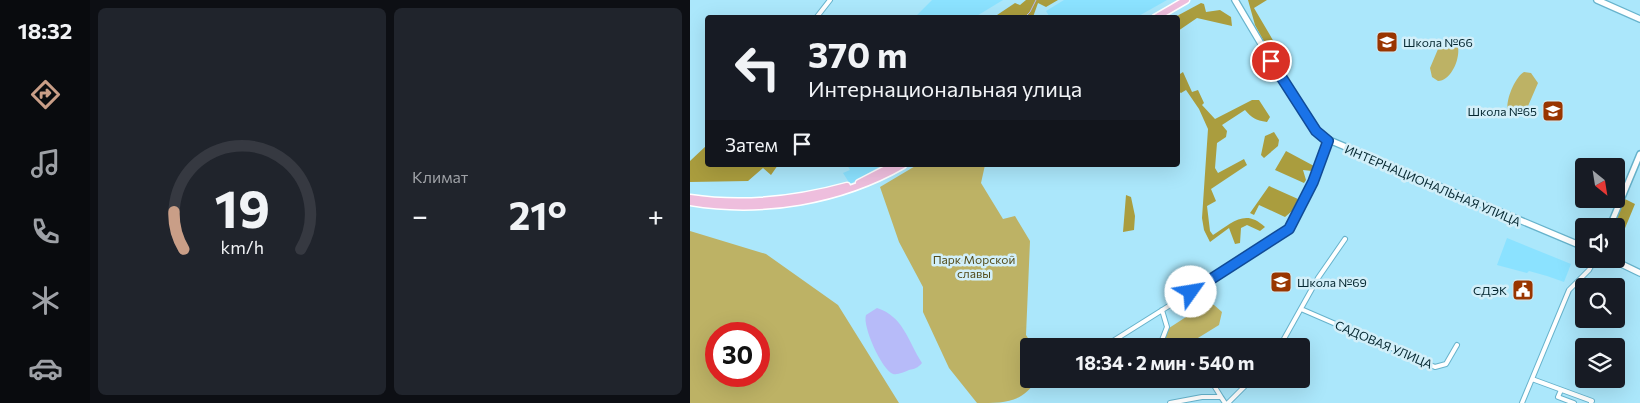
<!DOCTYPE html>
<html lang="ru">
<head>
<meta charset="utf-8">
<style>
	body { margin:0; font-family:Commissioner,sans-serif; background:#20242c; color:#f1f3f6; height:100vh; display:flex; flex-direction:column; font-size:19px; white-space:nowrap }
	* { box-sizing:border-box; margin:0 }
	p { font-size:16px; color:#9ea1a6 }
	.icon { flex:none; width:28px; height:28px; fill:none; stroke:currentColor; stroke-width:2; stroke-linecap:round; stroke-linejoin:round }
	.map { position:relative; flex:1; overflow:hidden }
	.drawer { display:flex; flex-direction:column; gap:8px; padding:8px; background:#0d0f14; width:600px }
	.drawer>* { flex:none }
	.hud { position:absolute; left:15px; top:15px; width:475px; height:152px; border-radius:5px; box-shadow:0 5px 20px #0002; background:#171b24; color:#f1f3f6; overflow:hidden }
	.needle { width:32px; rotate:150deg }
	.tools { position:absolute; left:885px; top:158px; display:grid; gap:10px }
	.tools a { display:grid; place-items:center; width:50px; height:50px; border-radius:5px; background:#171b24; box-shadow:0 5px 20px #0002; font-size:25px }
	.speed { position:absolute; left:15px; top:322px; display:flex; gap:10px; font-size:25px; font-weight:700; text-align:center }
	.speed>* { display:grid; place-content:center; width:65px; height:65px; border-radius:50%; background:#171b24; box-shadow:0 5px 20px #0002; line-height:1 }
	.speed .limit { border:8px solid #d22; background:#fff; color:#111 }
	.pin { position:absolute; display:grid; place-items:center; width:42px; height:42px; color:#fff; margin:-21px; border:2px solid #fff; border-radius:50%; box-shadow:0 1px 5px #0007 }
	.me { position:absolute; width:55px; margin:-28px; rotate:58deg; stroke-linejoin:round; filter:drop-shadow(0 0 4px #0008) }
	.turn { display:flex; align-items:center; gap:18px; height:105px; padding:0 20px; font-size:22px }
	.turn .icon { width:65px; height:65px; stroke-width:2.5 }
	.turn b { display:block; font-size:35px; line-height:42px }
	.then { display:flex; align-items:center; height:48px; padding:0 20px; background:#0003; gap:10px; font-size:19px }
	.big { font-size:38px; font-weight:700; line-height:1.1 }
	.drawer .widget { flex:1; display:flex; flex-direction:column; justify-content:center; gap:8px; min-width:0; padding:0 18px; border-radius:8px; background:#20242c }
	.drawer .dial { align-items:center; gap:0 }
	.dial svg { height:130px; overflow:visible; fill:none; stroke:#363941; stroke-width:7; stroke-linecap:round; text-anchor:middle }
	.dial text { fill:#f1f3f6; stroke:none }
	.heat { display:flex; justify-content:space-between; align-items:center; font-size:28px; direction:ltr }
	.drawer .tiles { flex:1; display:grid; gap:8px; grid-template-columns:repeat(2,1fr) }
	.trip { position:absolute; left:330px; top:338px; width:290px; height:50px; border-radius:5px; background:#171b24; box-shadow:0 5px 20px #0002; font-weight:700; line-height:50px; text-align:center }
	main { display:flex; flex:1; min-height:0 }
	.dock { display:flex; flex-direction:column; width:90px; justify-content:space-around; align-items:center; background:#090b0e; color:#9ea1a6 }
	.dock .icon { width:35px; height:35px }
	.dock .current { color:#c99e87 }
	.dock b { font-size:22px; color:#f1f3f6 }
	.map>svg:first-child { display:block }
</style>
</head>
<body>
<main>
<nav class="dock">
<b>18:32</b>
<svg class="icon current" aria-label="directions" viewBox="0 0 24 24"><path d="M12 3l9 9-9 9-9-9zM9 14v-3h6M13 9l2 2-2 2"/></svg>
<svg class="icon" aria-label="music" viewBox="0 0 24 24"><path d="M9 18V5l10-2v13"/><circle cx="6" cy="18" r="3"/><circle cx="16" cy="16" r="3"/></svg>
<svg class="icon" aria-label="phone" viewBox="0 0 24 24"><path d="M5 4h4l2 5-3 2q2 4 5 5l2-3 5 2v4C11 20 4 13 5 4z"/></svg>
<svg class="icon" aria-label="climate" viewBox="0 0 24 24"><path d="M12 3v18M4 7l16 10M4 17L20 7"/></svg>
<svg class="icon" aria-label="car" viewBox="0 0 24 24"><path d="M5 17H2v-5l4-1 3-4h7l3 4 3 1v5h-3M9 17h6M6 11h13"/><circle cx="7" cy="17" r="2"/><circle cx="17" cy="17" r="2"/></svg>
</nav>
<section class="drawer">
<div class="tiles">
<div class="widget dial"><svg viewBox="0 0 100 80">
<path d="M14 69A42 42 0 1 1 86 69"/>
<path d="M14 69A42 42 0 0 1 8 46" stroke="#c99e87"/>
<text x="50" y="56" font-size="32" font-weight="700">19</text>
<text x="50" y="72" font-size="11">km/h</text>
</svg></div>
<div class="widget"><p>Климат</p>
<div class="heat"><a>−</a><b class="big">21°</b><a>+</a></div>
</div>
</div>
</section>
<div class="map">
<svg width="950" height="403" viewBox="0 0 950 403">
	<rect width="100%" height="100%" fill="#abe7fb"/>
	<path fill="#8be2ff" d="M242,0H313L285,17H220L227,15Z
		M374,0H477L447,17H357L359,16L356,11Z
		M157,165H192L160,184L153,173L160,170Z
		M817,238L881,264L874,282L857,276L839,271L837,273L807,265Z"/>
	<path fill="#bdb265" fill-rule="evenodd" d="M758,39L767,44C772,55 762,81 748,81L742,77L740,68L751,42Z
		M834,72L841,73L848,83L835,113L826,116L818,111C815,101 825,77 834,72Z
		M227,165H295L291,183L313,219L325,216L340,241L336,335L343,346H339V379H347C333,403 314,403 287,403L259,368L233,312V287L209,242L190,187Z
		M0,231L76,254L148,305L209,403H0ZM26,334H69V376H26Z
		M516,304L524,305L532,312L529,325L495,346H481L476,338V330Z"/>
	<path fill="#aa9d3e" d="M336,0H368L356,7L348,3L343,17H304L325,3L330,5Z
		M558,0H577L564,8L584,42L577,47L565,25Z
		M511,3L514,4L516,12L530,10L541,17L542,26L507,18L488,31V18L485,17Z
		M493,72L502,92L508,90L514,103L512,105L525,119L562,100H569L580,117L577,122C565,120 562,118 555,110L532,125L537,131L536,137L527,143L525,168L528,173L554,159L557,165L521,189L526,201L517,206L520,231L523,235C542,223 555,208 575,227L570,231L557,225L551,228L550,243L545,244L539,228L520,242L514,230L512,218L518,129L509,109L496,90L491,93L488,91L490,74Z
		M584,132L589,140L588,146L574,158L571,155L575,136Z
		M17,145L18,165H88L81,175L73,168L58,181L0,182V161Z
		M596,151L624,166L622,171L613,170L616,180L614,183L585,170Z
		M579,186L608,199L602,211L595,217L569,205L564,215L560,213Z
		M436,195L441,197L445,216L444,230L433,232Z
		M935,199L945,204L926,250V226H923Z"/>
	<path fill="#b7bbf9" d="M187,308C213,316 218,341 232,363C228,368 224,369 219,370C214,372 208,375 203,374C192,370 172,326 176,315Z"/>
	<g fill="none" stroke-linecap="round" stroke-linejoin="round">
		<path stroke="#b7bbf9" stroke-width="1" d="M334,18L340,12L346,0"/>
		<g stroke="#67b3cc" stroke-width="6">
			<path id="minor" d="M126,18L140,0
				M611,309L745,367L756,364L767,345
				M472,310L477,327L472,340L474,346
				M415,346L595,233C615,212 629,169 638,141
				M590,346L628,278L655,239
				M520,379L531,397
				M842,379L902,401L901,403
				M871,390L868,397L884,403
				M480,403L512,397H531L535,403
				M538,403L562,379
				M832,403L879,290L899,270L905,259"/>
		</g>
		<g stroke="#67b3cc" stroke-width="8">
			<path id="tertiary" d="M920,226L950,154"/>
		</g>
		<g stroke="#67b3cc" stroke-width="8">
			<path id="secondary" d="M545,0L586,69L632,137L894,247
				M907,0L950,19
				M921,259L950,273"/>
		</g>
		<g stroke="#fff" stroke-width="9">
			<path id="primary" d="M465,18L496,0
				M169,183L204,165
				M0,198C53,206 106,200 157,186
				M0,202C72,214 150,201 213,165"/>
		</g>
		<use href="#minor" stroke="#fff" stroke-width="4"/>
		<use href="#tertiary" stroke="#fff" stroke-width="5"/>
		<use href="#secondary" stroke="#fff" stroke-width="5.5"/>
		<use href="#primary" stroke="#eebedd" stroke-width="6"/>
	</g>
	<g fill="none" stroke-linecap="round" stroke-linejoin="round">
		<g stroke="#114b97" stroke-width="12">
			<path id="route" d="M501,292L599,229L623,182L638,141L626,131L581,61"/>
		</g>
		<use href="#route" stroke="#1a73e8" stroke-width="9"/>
	</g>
	<defs>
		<g id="school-square" transform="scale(1.125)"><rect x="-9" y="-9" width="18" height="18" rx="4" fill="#993500" stroke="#d2eff9"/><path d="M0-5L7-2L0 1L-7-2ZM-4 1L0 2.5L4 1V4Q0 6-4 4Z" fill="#fff"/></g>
		<g id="civic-square" transform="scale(1.125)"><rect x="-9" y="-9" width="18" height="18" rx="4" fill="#993500" stroke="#d2eff9"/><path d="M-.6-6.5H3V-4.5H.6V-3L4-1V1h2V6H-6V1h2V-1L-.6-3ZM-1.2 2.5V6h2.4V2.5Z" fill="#fff"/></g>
	</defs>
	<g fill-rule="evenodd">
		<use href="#school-square" x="697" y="42"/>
		<use href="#school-square" x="863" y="111"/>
		<use href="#school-square" x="591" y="282"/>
		<use href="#civic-square" x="833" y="290"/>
	</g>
	<g text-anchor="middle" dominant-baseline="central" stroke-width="5" stroke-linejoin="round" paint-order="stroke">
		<g font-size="12" fill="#052730" stroke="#d2eff9" text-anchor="start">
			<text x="713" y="42">Школа №66</text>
			<text x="847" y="111" text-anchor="end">Школа №65</text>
			<text x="607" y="282">Школа №69</text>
			<text x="817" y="290" text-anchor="end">СДЭК</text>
		</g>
		<g font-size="12" fill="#052730" stroke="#d2eff9">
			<text transform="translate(743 185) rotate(23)">ИНТЕРНАЦИОНАЛЬНАЯ УЛИЦА</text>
			<text transform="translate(694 344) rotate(23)">САДОВАЯ УЛИЦА</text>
		</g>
		<g font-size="12" fill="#544d1b" stroke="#d2eff9">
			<text x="284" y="259">Парк Морской<tspan x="284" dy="14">славы</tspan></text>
		</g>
	</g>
</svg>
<div class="tools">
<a><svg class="needle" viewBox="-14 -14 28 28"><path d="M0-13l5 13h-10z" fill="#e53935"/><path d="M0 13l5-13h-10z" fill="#9ea1a6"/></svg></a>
<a><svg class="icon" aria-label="sound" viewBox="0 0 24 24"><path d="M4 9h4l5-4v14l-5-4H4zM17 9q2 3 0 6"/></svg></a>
<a><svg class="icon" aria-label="search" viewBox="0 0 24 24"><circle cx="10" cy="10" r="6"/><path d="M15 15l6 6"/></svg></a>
<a><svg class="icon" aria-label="layers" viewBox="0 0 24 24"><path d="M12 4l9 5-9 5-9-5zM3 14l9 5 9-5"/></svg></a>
</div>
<div class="speed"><div class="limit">30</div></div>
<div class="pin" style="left:581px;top:61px;background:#d93025"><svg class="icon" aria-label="arrive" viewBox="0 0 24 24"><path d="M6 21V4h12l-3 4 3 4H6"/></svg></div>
<svg class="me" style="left:501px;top:292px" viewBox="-20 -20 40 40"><circle r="19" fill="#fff"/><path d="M0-13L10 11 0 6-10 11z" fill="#1a73e8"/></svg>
<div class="trip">18:34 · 2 мин · 540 m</div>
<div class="hud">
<div class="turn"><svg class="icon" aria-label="left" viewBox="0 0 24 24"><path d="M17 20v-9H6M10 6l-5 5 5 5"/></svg><div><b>370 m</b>Интернациональная улица</div></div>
<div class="then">Затем<svg class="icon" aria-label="arrive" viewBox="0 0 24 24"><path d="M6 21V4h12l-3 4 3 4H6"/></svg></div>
</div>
</div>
</main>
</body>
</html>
